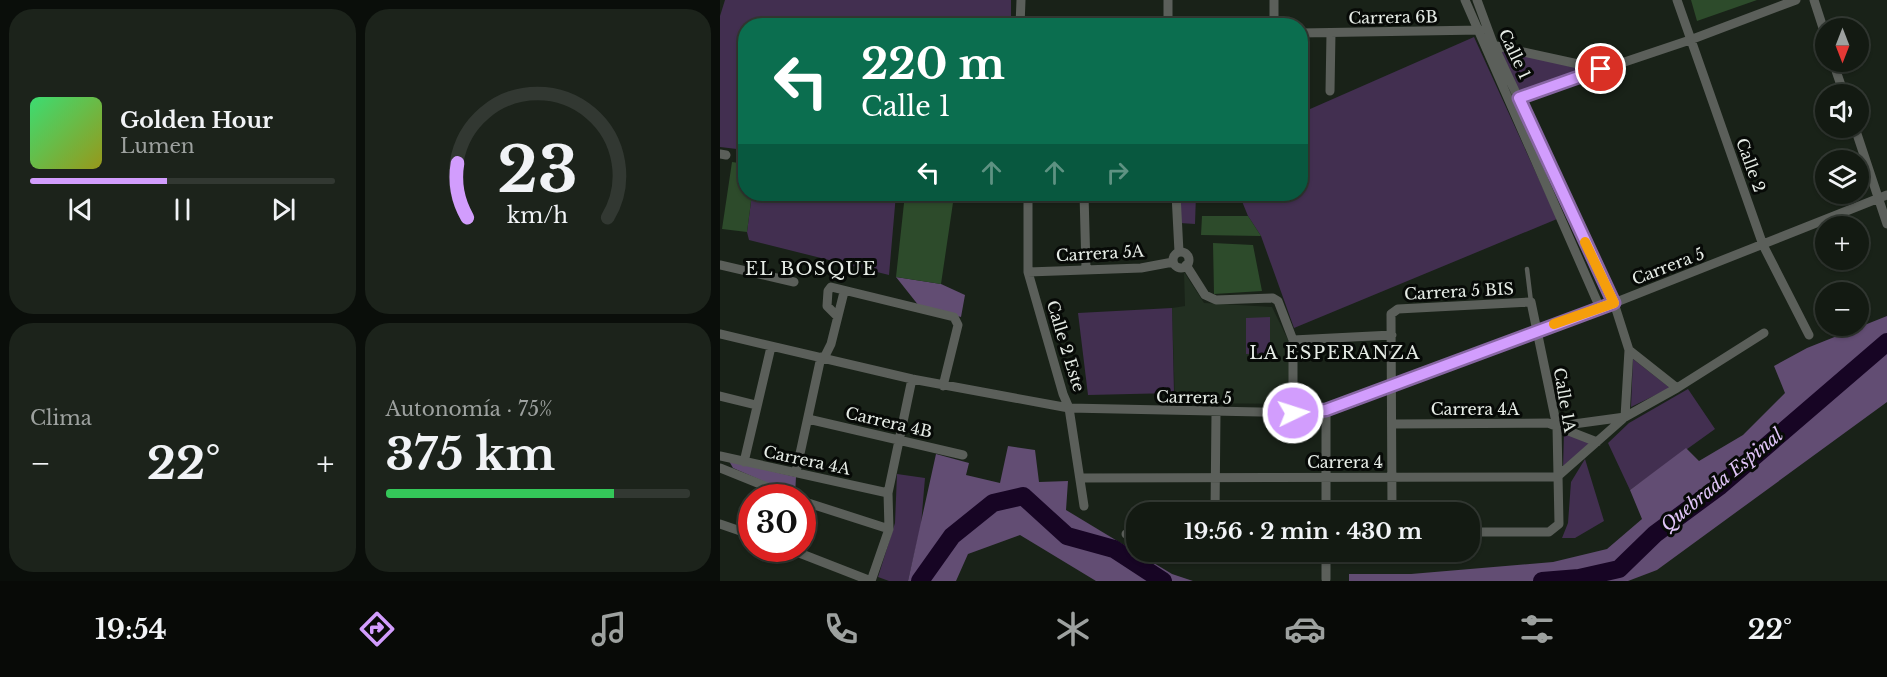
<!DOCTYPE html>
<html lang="es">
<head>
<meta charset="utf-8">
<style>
	body { margin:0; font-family:"Libre Baskerville",serif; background:#1c231b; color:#f1f3f6; height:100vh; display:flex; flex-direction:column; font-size:22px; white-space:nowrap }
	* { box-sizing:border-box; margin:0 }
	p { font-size:20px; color:#9da19f }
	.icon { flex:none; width:33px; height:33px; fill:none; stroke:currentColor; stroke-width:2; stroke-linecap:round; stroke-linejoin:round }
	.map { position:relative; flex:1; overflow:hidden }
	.side { display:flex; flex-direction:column; gap:9px; padding:9px; background:#0a0e0a; width:720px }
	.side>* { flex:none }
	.hud { position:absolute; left:18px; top:18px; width:570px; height:183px; border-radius:24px; box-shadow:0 2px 4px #0004,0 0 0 2px #323832; background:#0b6e4f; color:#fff; overflow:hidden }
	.needle { width:39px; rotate:180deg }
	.buttons { position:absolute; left:1095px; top:18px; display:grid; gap:12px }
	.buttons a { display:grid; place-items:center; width:54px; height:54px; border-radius:50%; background:#131a12; box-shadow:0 2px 4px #0004,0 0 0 2px #323832; font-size:30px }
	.speed { position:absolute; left:18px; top:484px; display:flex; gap:12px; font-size:30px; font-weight:700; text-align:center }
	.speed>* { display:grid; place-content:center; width:78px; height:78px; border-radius:50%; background:#131a12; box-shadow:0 2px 4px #0004,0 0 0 2px #323832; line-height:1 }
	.speed .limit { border:9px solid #d22; background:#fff; color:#111 }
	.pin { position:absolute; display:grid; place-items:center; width:51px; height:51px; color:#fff; margin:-26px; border:3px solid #fff; border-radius:50%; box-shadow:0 2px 6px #0007 }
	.me { position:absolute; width:66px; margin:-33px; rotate:86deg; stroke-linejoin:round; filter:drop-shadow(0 0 4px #0008) }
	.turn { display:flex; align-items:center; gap:21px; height:126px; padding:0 24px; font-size:27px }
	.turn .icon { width:78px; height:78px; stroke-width:2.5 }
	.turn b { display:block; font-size:42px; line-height:51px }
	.lanes { display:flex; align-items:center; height:57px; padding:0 24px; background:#0003; justify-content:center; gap:30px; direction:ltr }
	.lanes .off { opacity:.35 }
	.big { font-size:45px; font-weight:700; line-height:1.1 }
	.side .widget { flex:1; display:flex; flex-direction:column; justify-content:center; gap:9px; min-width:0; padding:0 21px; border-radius:24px; background:#1c231b }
	.side .dial { align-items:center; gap:0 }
	.dial svg { height:156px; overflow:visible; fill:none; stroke:#323832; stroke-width:7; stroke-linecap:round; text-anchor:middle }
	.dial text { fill:#f1f3f6; stroke:none }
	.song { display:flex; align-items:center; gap:18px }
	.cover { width:72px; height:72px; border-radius:9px; background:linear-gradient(135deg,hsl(140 70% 55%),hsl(60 70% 35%)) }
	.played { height:6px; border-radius:3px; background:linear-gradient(90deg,#d29dfd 45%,#323832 45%) }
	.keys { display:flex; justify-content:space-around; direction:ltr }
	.heat { display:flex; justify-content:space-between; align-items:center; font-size:33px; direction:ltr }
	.charge { height:9px; border-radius:4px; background:linear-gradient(90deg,#34c759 75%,#323832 0) }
	.side .tiles { flex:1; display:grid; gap:9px; grid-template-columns:repeat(2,1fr) }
	.trip { position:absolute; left:406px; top:502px; width:354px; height:60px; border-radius:24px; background:#131a12; box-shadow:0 2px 4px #0004,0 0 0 2px #323832; font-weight:700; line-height:60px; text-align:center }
	.tab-bar { display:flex; height:96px; justify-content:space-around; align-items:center; background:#080a07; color:#9da19f }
	.tab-bar .icon { width:42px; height:42px }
	.tab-bar .on { color:#d29dfd }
	.tab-bar b { font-size:27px; color:#f1f3f6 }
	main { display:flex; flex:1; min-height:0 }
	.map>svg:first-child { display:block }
</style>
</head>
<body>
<main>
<section class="side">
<div class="tiles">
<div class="widget">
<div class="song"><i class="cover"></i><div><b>Golden Hour</b><p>Lumen</p></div></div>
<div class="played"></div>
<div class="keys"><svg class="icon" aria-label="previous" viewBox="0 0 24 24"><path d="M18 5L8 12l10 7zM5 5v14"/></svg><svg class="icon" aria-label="pause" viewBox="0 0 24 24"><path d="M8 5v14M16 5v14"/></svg><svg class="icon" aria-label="next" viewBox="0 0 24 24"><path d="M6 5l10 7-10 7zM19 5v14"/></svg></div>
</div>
<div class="widget dial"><svg viewBox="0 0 100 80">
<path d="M14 69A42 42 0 1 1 86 69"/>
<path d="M14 69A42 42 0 0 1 9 41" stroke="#d29dfd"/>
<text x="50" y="56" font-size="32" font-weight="700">23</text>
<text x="50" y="72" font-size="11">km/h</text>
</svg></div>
<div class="widget"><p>Clima</p>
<div class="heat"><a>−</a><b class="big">22°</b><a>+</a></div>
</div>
<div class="widget"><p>Autonomía · 75%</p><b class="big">375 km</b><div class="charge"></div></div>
</div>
</section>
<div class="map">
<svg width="1167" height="581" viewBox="0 0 1167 581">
	<rect width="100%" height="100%" fill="#192218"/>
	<path fill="#222f21" d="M464,272L484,303L552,307L571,346L573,404L455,403L452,308L465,306Z"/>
	<path fill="#422f50" d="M5,0H291V25L26,26L25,150L0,147V16Z
		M754,37L837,219L574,328L541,236L528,216L519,194H580L581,113Z
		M777,46L868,70L798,94Z
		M32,194H176L169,275L29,240L27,232Z
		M458,194H476L475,224L460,223Z
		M452,308L454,393L368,395L358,313Z
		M550,317V353L526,354V318Z
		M913,359L950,388L911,407Z
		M968,389L995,429L910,490L888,443L909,423Z
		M844,432L871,442L843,469Z
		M865,459L884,521L855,538H842L848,523L851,482Z
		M177,474L205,478L201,525L188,581H169L158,577L175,523Z"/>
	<path fill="#624d73" d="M176,277L221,284L245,295L241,317L199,306Z
		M1167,316V402L937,570L908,581H629V574H691L833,562L887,549L922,519L910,490L966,448L979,461L1023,435L1065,393L1054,366L1087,348Z
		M288,446L315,450L319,482L348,481L346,510L452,574L473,581H376L300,535L248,554L236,581H188L216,454L249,463L246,475L280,483Z
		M9,461L76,477L75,495L13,468Z"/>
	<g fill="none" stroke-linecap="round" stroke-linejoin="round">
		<path stroke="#170524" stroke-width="18" d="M200,581L232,536L273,503L303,496L347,536L394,549L443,581
			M822,581L859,578L899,569L935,534L1000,486L1167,342"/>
	</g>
	<path fill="#2d4b2b" d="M971,0H1037L977,21Z
		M12,162L26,164V194H32L27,232L2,229Z
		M185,194L234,196L221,284L176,277Z
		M482,216H528L541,236L481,235Z
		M493,243L533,245L542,291L494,294Z"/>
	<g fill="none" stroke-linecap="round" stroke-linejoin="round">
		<path stroke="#5b5f5a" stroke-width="4.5" d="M807,269L811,302"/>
		<path stroke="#5b5f5a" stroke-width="9" d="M448,0V26
			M554,0V26
			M745,0L880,308
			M757,0L774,46L894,303L909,350L905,417
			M957,0L1043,245L1089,335
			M1094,0L1106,37
			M300,26L301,0
			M580,33L761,30
			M772,45L881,69
			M1113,62L1124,94
			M610,91L611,33
			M794,99L970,40L1076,0
			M1135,128L1167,224
			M0,154L6,155
			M275,194L309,197L341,194
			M308,194V272L343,394L349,408L364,506
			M364,194L366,268
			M456,194L459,252
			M453 260a8 8 0 1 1 16 0a8 8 0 1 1-16 0Z
			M0,265L74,282
			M466,265L485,295L496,300L553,298L558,301L573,340V413
			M308,272L421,268L453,262
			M117,316L107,306L108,291L111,287L234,317L238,325L223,386
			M0,334L192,379L349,408L591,413L606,410L894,303L1167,195
			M573,340L672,335
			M909,350L957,388
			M104,358L111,344L124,292
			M0,396L36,405
			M88,419L243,455
			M673,424L828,423L877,442
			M839,426L905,417
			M0,456L168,493
			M24,462L51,347
			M0,468L75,498
			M76,472L101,357
			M360,478L837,477L905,417L957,388L1044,333
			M82,501L169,529
			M495,513L496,413
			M606,513V410
			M672,513L671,314L678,309L811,302L837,427L839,524L829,532H750
			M0,524L32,535
			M82,525L89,527L82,547
			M406,534H417
			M69,549L151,581
			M606,579V552
			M151,581L169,529L168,493L192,379"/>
	</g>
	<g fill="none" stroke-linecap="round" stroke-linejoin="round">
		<g stroke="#8866a4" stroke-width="15">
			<path id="route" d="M573,413L606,410L894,303L799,98L881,69"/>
		</g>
		<use href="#route" stroke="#d29dfd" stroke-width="10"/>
		<path stroke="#f59e0b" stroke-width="10" d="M834,324L894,303L865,242"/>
	</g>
	<g text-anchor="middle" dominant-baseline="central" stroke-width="6" stroke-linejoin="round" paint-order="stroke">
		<g font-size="16" fill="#e6ece6" stroke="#070a07">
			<text transform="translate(673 17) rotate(-1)">Carrera 6B</text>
			<text transform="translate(795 54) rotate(65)">Calle 1</text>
			<text transform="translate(1031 165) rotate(70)">Calle 2</text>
			<text transform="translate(380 253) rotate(-3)">Carrera 5A</text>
			<text transform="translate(948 266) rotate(-21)">Carrera 5</text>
			<text transform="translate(739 291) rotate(-3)">Carrera 5 BIS</text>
			<text transform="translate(346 346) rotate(73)">Calle 2 Este</text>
			<text transform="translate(474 397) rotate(1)">Carrera 5</text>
			<text transform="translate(845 400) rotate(80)">Calle 1A</text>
			<text x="755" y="409">Carrera 4A</text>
			<text transform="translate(169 422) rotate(13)">Carrera 4B</text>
			<text transform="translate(87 460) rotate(12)">Carrera 4A</text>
			<text x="625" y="462">Carrera 4</text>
		</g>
		<g font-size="18" letter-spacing="1.5" fill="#e6ece6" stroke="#070a07">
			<text x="91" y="269">EL BOSQUE</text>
			<text x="615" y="353">LA ESPERANZA</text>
		</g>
		<g font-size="18" font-style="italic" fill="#e1c5f9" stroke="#070a07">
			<text transform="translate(1002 480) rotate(-39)">Quebrada Espinal</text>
		</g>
	</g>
</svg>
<div class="buttons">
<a><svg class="needle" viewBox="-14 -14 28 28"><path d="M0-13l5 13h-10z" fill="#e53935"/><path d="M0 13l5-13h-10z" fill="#9da19f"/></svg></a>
<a><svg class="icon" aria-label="sound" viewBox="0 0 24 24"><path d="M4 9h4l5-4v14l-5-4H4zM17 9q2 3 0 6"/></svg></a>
<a><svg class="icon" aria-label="layers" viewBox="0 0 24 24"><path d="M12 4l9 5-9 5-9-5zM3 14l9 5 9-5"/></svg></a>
<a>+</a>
<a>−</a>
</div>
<div class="speed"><div class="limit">30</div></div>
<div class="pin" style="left:881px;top:69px;background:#d93025"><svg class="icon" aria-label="arrive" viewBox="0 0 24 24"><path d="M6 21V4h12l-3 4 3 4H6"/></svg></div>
<svg class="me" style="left:573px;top:413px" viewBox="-20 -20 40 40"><circle r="17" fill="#d29dfd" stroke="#fff" stroke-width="3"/><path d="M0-11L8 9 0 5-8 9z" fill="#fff"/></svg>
<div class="trip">19:56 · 2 min · 430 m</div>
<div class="hud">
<div class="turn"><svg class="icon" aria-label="left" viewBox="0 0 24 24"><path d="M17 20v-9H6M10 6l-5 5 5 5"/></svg><div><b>220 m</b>Calle 1</div></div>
<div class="lanes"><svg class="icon" aria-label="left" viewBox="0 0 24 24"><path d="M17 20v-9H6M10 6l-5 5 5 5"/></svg><svg class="icon off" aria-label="ahead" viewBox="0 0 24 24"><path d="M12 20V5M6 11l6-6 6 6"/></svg><svg class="icon off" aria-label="ahead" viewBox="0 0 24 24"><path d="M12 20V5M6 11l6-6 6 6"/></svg><svg class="icon off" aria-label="right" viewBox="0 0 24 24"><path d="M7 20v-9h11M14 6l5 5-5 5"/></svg></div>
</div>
</div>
</main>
<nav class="tab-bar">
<b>19:54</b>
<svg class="icon on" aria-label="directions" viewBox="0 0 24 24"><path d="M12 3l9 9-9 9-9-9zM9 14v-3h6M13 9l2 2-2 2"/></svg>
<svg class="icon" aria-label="music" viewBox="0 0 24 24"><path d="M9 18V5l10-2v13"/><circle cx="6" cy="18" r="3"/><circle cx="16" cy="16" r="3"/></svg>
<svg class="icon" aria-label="phone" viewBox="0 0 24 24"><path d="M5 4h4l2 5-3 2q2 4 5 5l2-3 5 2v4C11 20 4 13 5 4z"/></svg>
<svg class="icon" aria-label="climate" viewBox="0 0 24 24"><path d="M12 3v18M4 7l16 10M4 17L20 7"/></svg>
<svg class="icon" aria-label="car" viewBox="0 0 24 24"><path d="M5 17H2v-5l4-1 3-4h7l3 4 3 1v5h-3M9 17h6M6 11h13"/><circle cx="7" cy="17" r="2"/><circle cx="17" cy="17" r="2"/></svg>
<svg class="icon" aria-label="filters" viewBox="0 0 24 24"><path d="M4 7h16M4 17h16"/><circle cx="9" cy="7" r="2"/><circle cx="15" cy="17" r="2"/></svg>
<b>22°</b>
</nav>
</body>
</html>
